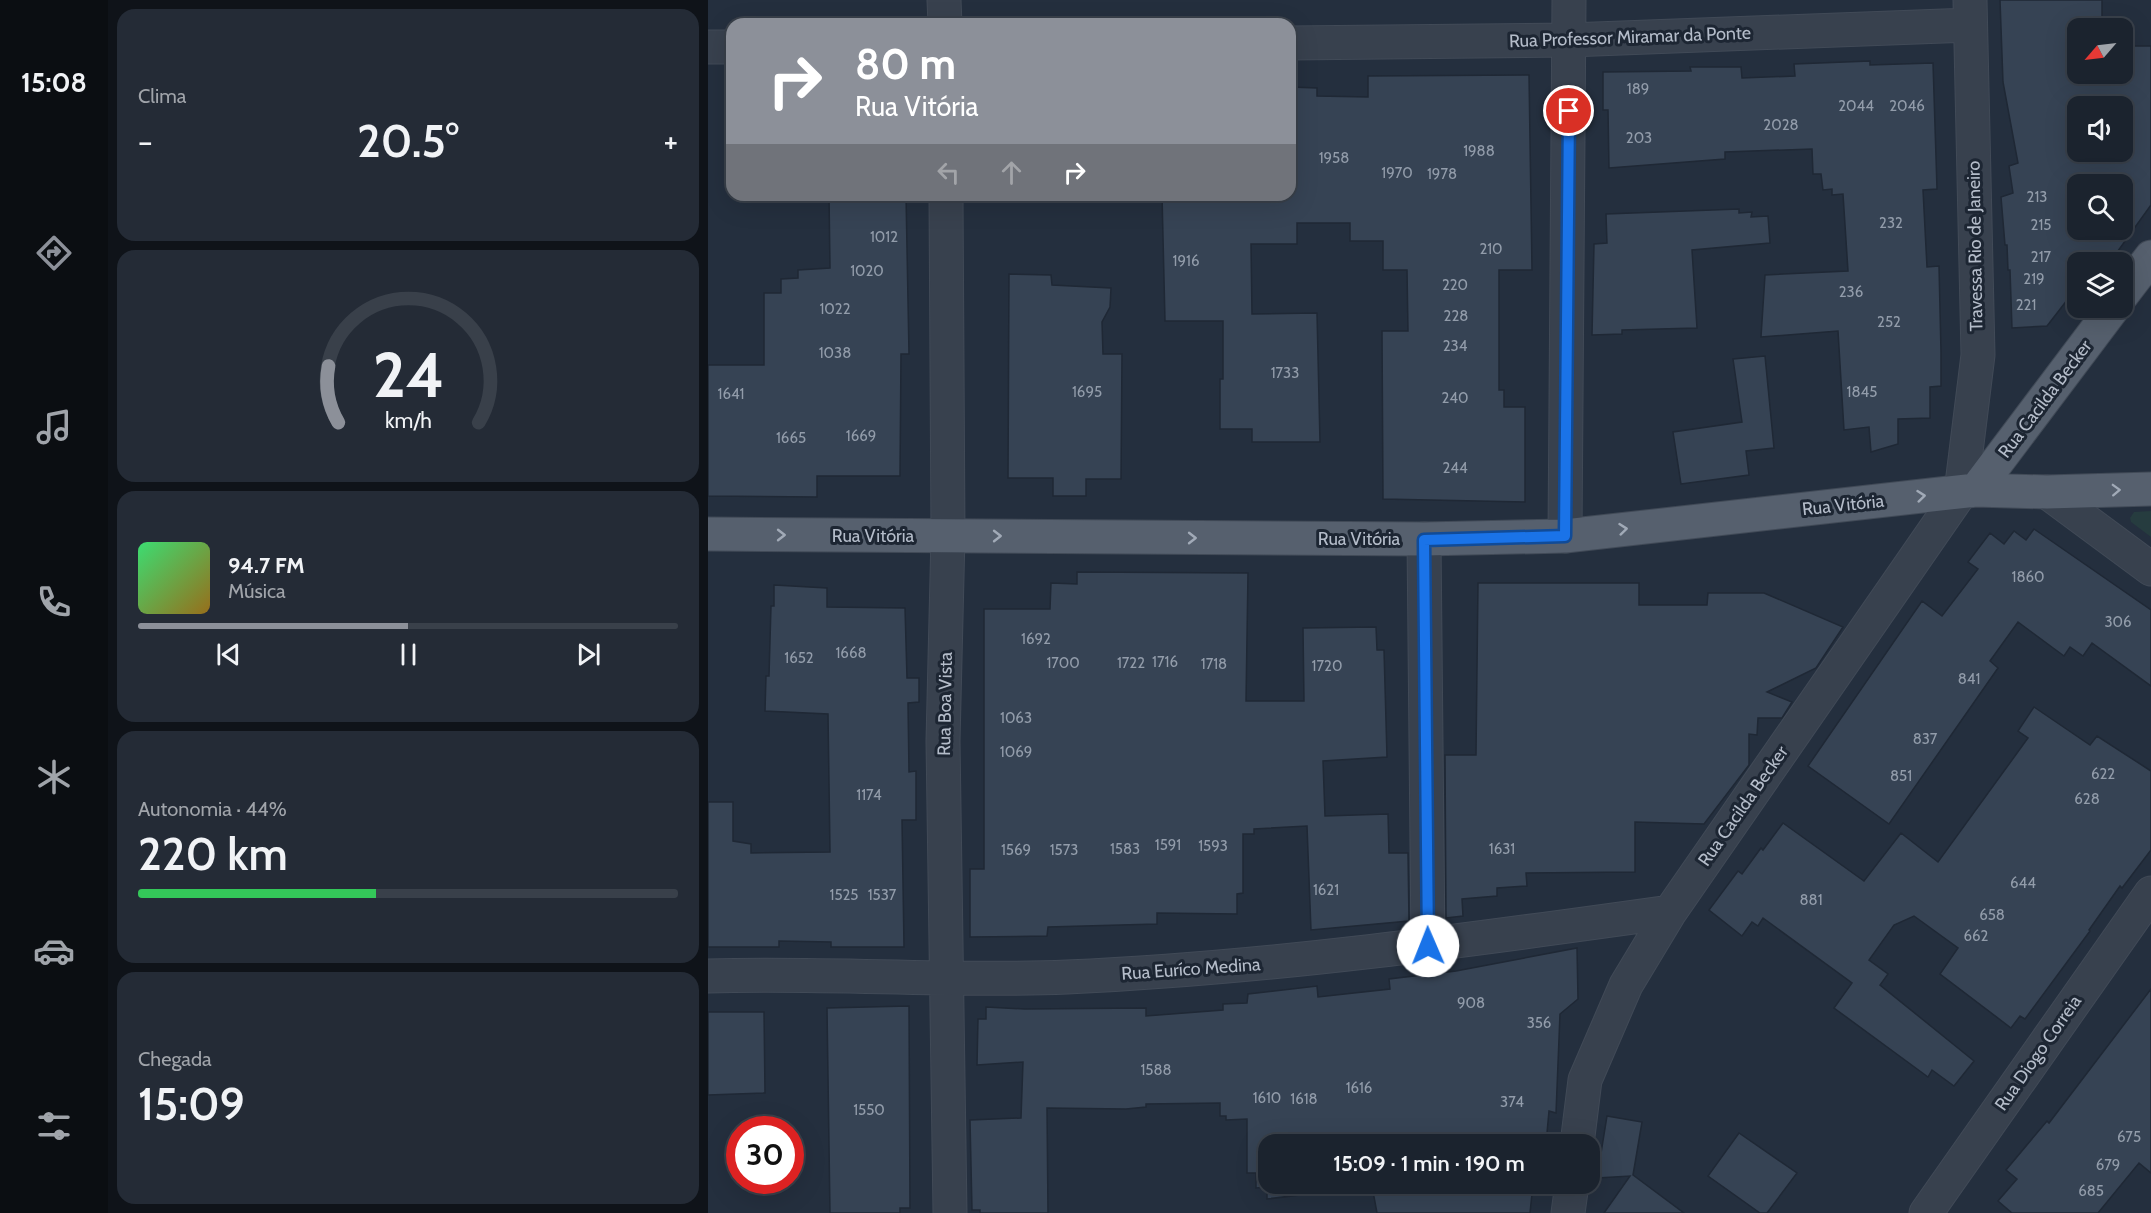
<!DOCTYPE html>
<html lang="pt">
<head>
<meta charset="utf-8">
<style>
	body { margin:0; font-family:Cabin,sans-serif; background:#242b36; color:#f1f3f6; height:100vh; display:flex; flex-direction:column; font-size:22px; white-space:nowrap }
	* { box-sizing:border-box; margin:0 }
	p { font-size:20px; color:#a0a4aa }
	.icon { flex:none; width:33px; height:33px; fill:none; stroke:currentColor; stroke-width:2; stroke-linecap:round; stroke-linejoin:round }
	.map { position:relative; flex:1; overflow:hidden }
	.sheet { display:flex; flex-direction:column; gap:9px; padding:9px; background:#0f1319; width:600px }
	.sheet>* { flex:none }
	.guide { position:absolute; left:18px; top:18px; width:570px; height:183px; border-radius:18px; box-shadow:0 6px 24px #0002,0 0 0 2px #39404a; background:#8c9099; color:#fff; overflow:hidden }
	.needle { width:39px; rotate:242deg }
	.controls { position:absolute; left:1359px; top:18px; display:grid; gap:12px }
	.controls a { display:grid; place-items:center; width:66px; height:66px; border-radius:12px; background:#1b232e; box-shadow:0 6px 24px #0002,0 0 0 2px #39404a; font-size:30px }
	.speed { position:absolute; left:18px; top:1116px; display:flex; gap:12px; font-size:30px; font-weight:700; text-align:center }
	.speed>* { display:grid; place-content:center; width:78px; height:78px; border-radius:50%; background:#1b232e; box-shadow:0 6px 24px #0002,0 0 0 2px #39404a; line-height:1 }
	.speed .limit { border:9px solid #d22; background:#fff; color:#111 }
	.pin { position:absolute; display:grid; place-items:center; width:51px; height:51px; color:#fff; margin:-26px; border:3px solid #fff; border-radius:50%; box-shadow:0 2px 6px #0007 }
	.me { position:absolute; width:66px; margin:-33px; rotate:359deg; stroke-linejoin:round; filter:drop-shadow(0 0 4px #0008) }
	.turn { display:flex; align-items:center; gap:21px; height:126px; padding:0 30px; font-size:27px }
	.turn .icon { width:78px; height:78px; stroke-width:2.5 }
	.turn b { display:block; font-size:42px; line-height:51px }
	.lanes { display:flex; align-items:center; height:57px; padding:0 30px; background:#0003; justify-content:center; gap:30px; direction:ltr }
	.lanes .off { opacity:.35 }
	.big { font-size:45px; font-weight:600; line-height:1.1 }
	.sheet .tile { flex:1; display:flex; flex-direction:column; justify-content:center; gap:9px; min-width:0; padding:0 21px; border-radius:18px; background:#242b36 }
	.sheet .dial { align-items:center; gap:0 }
	.dial svg { height:156px; overflow:visible; fill:none; stroke:#39404a; stroke-width:7; stroke-linecap:round; text-anchor:middle }
	.dial text { fill:#f1f3f6; stroke:none }
	.song { display:flex; align-items:center; gap:18px }
	.cover { width:72px; height:72px; border-radius:9px; background:linear-gradient(135deg,hsl(140 70% 55%),hsl(40 70% 35%)) }
	.played { height:6px; border-radius:3px; background:linear-gradient(90deg,#8c9099 50%,#39404a 50%) }
	.keys { display:flex; justify-content:space-around; direction:ltr }
	.heat { display:flex; justify-content:space-between; align-items:center; font-size:33px; direction:ltr }
	.charge { height:9px; border-radius:4px; background:linear-gradient(90deg,#34c759 44%,#39404a 0) }
	.trip { position:absolute; left:550px; top:1134px; width:342px; height:60px; border-radius:18px; background:#1b232e; box-shadow:0 6px 24px #0002,0 0 0 2px #39404a; font-weight:600; line-height:60px; text-align:center }
	main { display:flex; flex:1; min-height:0 }
	.tabs { display:flex; flex-direction:column; width:108px; justify-content:space-around; align-items:center; background:#0b0e12; color:#a0a4aa }
	.tabs .icon { width:42px; height:42px }
	.tabs .active { color:#8c9099 }
	.tabs b { font-size:27px; color:#f1f3f6 }
	.map>svg:first-child { display:block }
</style>
</head>
<body>
<main>
<nav class="tabs">
<b>15:08</b>
<svg class="icon active" aria-label="directions" viewBox="0 0 24 24"><path d="M12 3l9 9-9 9-9-9zM9 14v-3h6M13 9l2 2-2 2"/></svg>
<svg class="icon" aria-label="music" viewBox="0 0 24 24"><path d="M9 18V5l10-2v13"/><circle cx="6" cy="18" r="3"/><circle cx="16" cy="16" r="3"/></svg>
<svg class="icon" aria-label="phone" viewBox="0 0 24 24"><path d="M5 4h4l2 5-3 2q2 4 5 5l2-3 5 2v4C11 20 4 13 5 4z"/></svg>
<svg class="icon" aria-label="climate" viewBox="0 0 24 24"><path d="M12 3v18M4 7l16 10M4 17L20 7"/></svg>
<svg class="icon" aria-label="car" viewBox="0 0 24 24"><path d="M5 17H2v-5l4-1 3-4h7l3 4 3 1v5h-3M9 17h6M6 11h13"/><circle cx="7" cy="17" r="2"/><circle cx="17" cy="17" r="2"/></svg>
<svg class="icon" aria-label="filters" viewBox="0 0 24 24"><path d="M4 7h16M4 17h16"/><circle cx="9" cy="7" r="2"/><circle cx="15" cy="17" r="2"/></svg>
</nav>
<section class="sheet">
<div class="tile"><p>Clima</p>
<div class="heat"><a>−</a><b class="big">20.5°</b><a>+</a></div>
</div>
<div class="tile dial"><svg viewBox="0 0 100 80">
<path d="M14 69A42 42 0 1 1 86 69"/>
<path d="M14 69A42 42 0 0 1 9 40" stroke="#8c9099"/>
<text x="50" y="56" font-size="32" font-weight="700">24</text>
<text x="50" y="72" font-size="11">km/h</text>
</svg></div>
<div class="tile">
<div class="song"><i class="cover"></i><div><b>94.7 FM</b><p>Música</p></div></div>
<div class="played"></div>
<div class="keys"><svg class="icon" aria-label="previous" viewBox="0 0 24 24"><path d="M18 5L8 12l10 7zM5 5v14"/></svg><svg class="icon" aria-label="pause" viewBox="0 0 24 24"><path d="M8 5v14M16 5v14"/></svg><svg class="icon" aria-label="next" viewBox="0 0 24 24"><path d="M6 5l10 7-10 7zM19 5v14"/></svg></div>
</div>
<div class="tile"><p>Autonomia · 44%</p><b class="big">220 km</b><div class="charge"></div></div>
<div class="tile"><p>Chegada</p><b class="big">15:09</b></div>
</section>
<div class="map">
<svg width="1443" height="1213" viewBox="0 0 1443 1213">
	<rect width="100%" height="100%" fill="#242f3e"/>
	<path fill="#263c3f" d="M1443,511V537L1423,522L1422,518L1426,512Z"/>
	<path fill="#364354" stroke="#1f2835" stroke-width="1.5" fill-rule="evenodd" d="M1292,0H1394V28H1370V74H1414V44H1420V46H1443V205L1402,262H1370V286L1339,326L1304,328L1302,270H1300L1299,245H1297L1293,197L1305,193L1301,166L1310,163L1295,82ZM1370,106H1414V152H1370ZM1370,184H1414V230H1370Z
		M1162,61V65L1225,63L1229,189L1215,190L1219,267L1231,266L1233,352V386L1222,387V418L1190,419V444L1163,452L1161,427L1136,430L1130,331L1053,337L1057,275L1140,271L1135,194L1124,195V189L1115,190L1113,174H1105L1104,149L1017,152V159L901,168L900,110H895V72L983,71L982,67H1033L1034,78L1087,76L1086,64Z
		M821,75L824,270H791V390H796V407H817V502L675,499L674,331H700L699,270H675V241H642V223H589V244H543L544,314L609,313L612,442H544V429H512V379H515V321H457L454,195H582V87L609,88V96L660,97V76Z
		M121,195H198L201,354H193L192,476H109V497L0,496V365H56V293H73V279L90,278V270L122,268Z
		M1031,209V213L1044,212L1043,217L1060,216L1062,243L984,250L989,328L914,330V334L884,335L886,244L899,243L898,214Z
		M301,274L343,275L344,285L403,288L402,307L394,322L395,354H414L413,479H378V496H345V478H300Z
		M1057,356L1066,448L1038,451L1041,475L973,484L965,432L1034,422L1025,359Z
		M1326,529L1443,610V686L1384,643L1375,656L1362,647L1356,656L1310,622L1282,661L1290,668L1181,824L1100,766L1214,601L1234,616L1270,569L1260,562L1282,533L1296,544L1306,531L1318,540Z
		M369,572L540,573L538,701H596L595,628L668,627L669,650H676L679,757L615,761L617,816L680,814L681,853H700L701,921L603,930L599,826L546,829V834H535V893L529,894V914L449,913V924L340,927L339,936L262,937V869H276V609H342L343,583L369,584Z
		M770,583H931V605H999L1000,593H1056L1135,627L1108,668L1059,692L1084,702L1074,718H1050L1049,735L1041,734V765L996,824L927,822V872L818,873L819,886L789,888V896L754,899L755,916L738,918L737,755H768Z
		M66,585L119,588V607L197,608L199,678H211V702L200,703L201,772L208,771V820H194L196,947H123V942L71,941V947H0V802H25V841L43,844V853L122,852L120,714L57,711L58,676H61L63,606H66Z
		M1326,707L1382,745L1389,736L1443,771V850L1414,888L1412,886L1381,930L1382,931L1317,1019L1312,1016L1303,1028L1232,974L1250,948L1206,916L1186,925L1161,960L1180,974L1172,985L1266,1061L1246,1086L1224,1070L1220,1077L1126,1008L1144,983L1055,918L1050,926L1044,922L1034,936L1001,910L1030,871L1034,874L1053,848L1055,850L1075,823L1156,881L1193,833L1230,862L1320,738L1310,731Z
		M869,948L870,999L852,1014L848,1113L841,1111L838,1144H561V1184H825L822,1213H669L664,1186L559,1199V1187L548,1188V1173H539V1119L518,1120V1116H512V1103L438,1104V1107L418,1109L339,1108L340,1213H272V1210H264L262,1120L313,1118L315,1062L269,1065L270,1019H278V1007L317,1009L438,1008V1016L515,1010V1004L539,1003L540,994L609,986L610,997L682,989L681,979L748,971Z
		M1443,989V1173L1431,1163L1390,1213H1304L1290,1201L1309,1179L1298,1170L1339,1121L1341,1123Z
		M201,1006L202,1208H192V1213H122L119,1008Z
		M0,1012H56L57,1093L0,1095Z
		M899,1116L934,1122L925,1175L976,1213H896L922,1176L889,1178Z
		M1031,1133L1089,1173L1059,1213H1052L1000,1176Z"/>
	<g fill="none" stroke-linecap="round" stroke-linejoin="round">
		<g stroke="#414a57" stroke-width="35">
			<path id="street" d="M236,0L237,24
				M582,43L861,40L1262,25
				M0,47H24
				M238,195L240,536L235,741L242,1213
				M1339,492L1443,569
				M857,536L861,0
				M716,539L720,946
				M0,976C120,972 240,982 359,977C561,968 762,940 962,912
				M869,1144L877,1080L918,985L962,912L1253,492L1270,355L1262,0
				M860,1213L864,1184
				M1218,1213L1443,893"/>
		</g>
		<g stroke="#414a57" stroke-width="35">
			<path id="primary" d="M1414,295L1443,257
				M1268,490L1405,308
				M0,534L716,539L857,536L1268,490L1339,492L1443,489"/>
		</g>
		<use href="#street" stroke="#38414e" stroke-width="33"/>
		<use href="#primary" stroke="#56606e" stroke-width="33"/>
	</g>
	<defs><path id="oneway-chevron" d="M-2-3.5L2.5 0L-2 3.5" fill="none" stroke-width="1.6" stroke-linecap="round" stroke-linejoin="round" transform="scale(1.5)"/></defs>
	<g stroke="#a1aab7">
		<use href="#oneway-chevron" transform="translate(1408 490) rotate(-2)"/>
		<use href="#oneway-chevron" transform="translate(1213 496) rotate(-6)"/>
		<use href="#oneway-chevron" transform="translate(915 529) rotate(-6)"/>
		<use href="#oneway-chevron" transform="translate(73 535)"/>
		<use href="#oneway-chevron" transform="translate(289 536)"/>
		<use href="#oneway-chevron" transform="translate(484 538)"/>
	</g>
	<g fill="none" stroke-linecap="round" stroke-linejoin="round">
		<g stroke="#114b97" stroke-width="15">
			<path id="route" d="M720,946L716,540L857,536L861,111"/>
		</g>
		<use href="#route" stroke="#1a73e8" stroke-width="10"/>
	</g>
	<g text-anchor="middle" dominant-baseline="central" stroke-width="6" stroke-linejoin="round" paint-order="stroke">
		<g font-size="15" fill="#929caa">
			<text x="930" y="89">189</text>
			<text x="1148" y="106">2044</text>
			<text x="1199" y="106">2046</text>
			<text x="1073" y="125">2028</text>
			<text x="931" y="138">203</text>
			<text x="771" y="151">1988</text>
			<text x="626" y="158">1958</text>
			<text x="689" y="173">1970</text>
			<text x="734" y="174">1978</text>
			<text x="1329" y="197">213</text>
			<text x="1183" y="223">232</text>
			<text x="1333" y="225">215</text>
			<text x="176" y="237">1012</text>
			<text x="783" y="249">210</text>
			<text x="1333" y="257">217</text>
			<text x="478" y="261">1916</text>
			<text x="159" y="271">1020</text>
			<text x="1326" y="279">219</text>
			<text x="747" y="285">220</text>
			<text x="1143" y="292">236</text>
			<text x="1318" y="305">221</text>
			<text x="127" y="309">1022</text>
			<text x="748" y="316">228</text>
			<text x="1181" y="322">252</text>
			<text x="747" y="346">234</text>
			<text x="127" y="353">1038</text>
			<text x="577" y="373">1733</text>
			<text x="379" y="392">1695</text>
			<text x="1154" y="392">1845</text>
			<text x="23" y="394">1641</text>
			<text x="747" y="398">240</text>
			<text x="153" y="436">1669</text>
			<text x="83" y="438">1665</text>
			<text x="747" y="468">244</text>
			<text x="1320" y="577">1860</text>
			<text x="1410" y="622">306</text>
			<text x="328" y="639">1692</text>
			<text x="143" y="653">1668</text>
			<text x="91" y="658">1652</text>
			<text x="457" y="662">1716</text>
			<text x="355" y="663">1700</text>
			<text x="423" y="663">1722</text>
			<text x="506" y="664">1718</text>
			<text x="619" y="666">1720</text>
			<text x="1261" y="679">841</text>
			<text x="308" y="718">1063</text>
			<text x="1217" y="739">837</text>
			<text x="308" y="752">1069</text>
			<text x="1395" y="774">622</text>
			<text x="1193" y="776">851</text>
			<text x="161" y="795">1174</text>
			<text x="1379" y="799">628</text>
			<text x="460" y="845">1591</text>
			<text x="505" y="846">1593</text>
			<text x="417" y="849">1583</text>
			<text x="794" y="849">1631</text>
			<text x="308" y="850">1569</text>
			<text x="356" y="850">1573</text>
			<text x="1315" y="883">644</text>
			<text x="618" y="890">1621</text>
			<text x="136" y="895">1525</text>
			<text x="174" y="895">1537</text>
			<text x="1103" y="900">881</text>
			<text x="1284" y="915">658</text>
			<text x="1268" y="936">662</text>
			<text x="763" y="1003">908</text>
			<text x="831" y="1023">356</text>
			<text x="448" y="1070">1588</text>
			<text x="651" y="1088">1616</text>
			<text x="559" y="1098">1610</text>
			<text x="596" y="1099">1618</text>
			<text x="804" y="1102">374</text>
			<text x="161" y="1110">1550</text>
			<text x="1421" y="1137">675</text>
			<text x="1400" y="1165">679</text>
			<text x="1383" y="1191">685</text>
		</g>
		<g font-size="18" fill="#b4bcc9" stroke="#1d2633">
			<text transform="translate(922 37) rotate(-2)">Rua Professor Miramar da Ponte</text>
			<text transform="translate(1267 246) rotate(-91)">Travessa Rio de Janeiro</text>
			<text transform="translate(1337 399) rotate(-53)">Rua Cacilda Becker</text>
			<text transform="translate(1135 505) rotate(-6)">Rua Vitória</text>
			<text x="165" y="536">Rua Vitória</text>
			<text x="651" y="539">Rua Vitória</text>
			<text transform="translate(237 704) rotate(-89)">Rua Boa Vista</text>
			<text transform="translate(1035 806) rotate(-55)">Rua Cacilda Becker</text>
			<text transform="translate(483 969) rotate(-4)">Rua Euríco Medina</text>
			<text transform="translate(1330 1053) rotate(-55)">Rua Diogo Correia</text>
		</g>
	</g>
</svg>
<div class="controls">
<a><svg class="needle" viewBox="-14 -14 28 28"><path d="M0-13l5 13h-10z" fill="#e53935"/><path d="M0 13l5-13h-10z" fill="#a0a4aa"/></svg></a>
<a><svg class="icon" aria-label="sound" viewBox="0 0 24 24"><path d="M4 9h4l5-4v14l-5-4H4zM17 9q2 3 0 6"/></svg></a>
<a><svg class="icon" aria-label="search" viewBox="0 0 24 24"><circle cx="10" cy="10" r="6"/><path d="M15 15l6 6"/></svg></a>
<a><svg class="icon" aria-label="layers" viewBox="0 0 24 24"><path d="M12 4l9 5-9 5-9-5zM3 14l9 5 9-5"/></svg></a>
</div>
<div class="speed"><div class="limit">30</div></div>
<div class="pin" style="left:861px;top:111px;background:#d93025"><svg class="icon" aria-label="arrive" viewBox="0 0 24 24"><path d="M6 21V4h12l-3 4 3 4H6"/></svg></div>
<svg class="me" style="left:720px;top:946px" viewBox="-20 -20 40 40"><circle r="19" fill="#fff"/><path d="M0-13L10 11 0 6-10 11z" fill="#1a73e8"/></svg>
<div class="trip">15:09 · 1 min · 190 m</div>
<div class="guide">
<div class="turn"><svg class="icon" aria-label="right" viewBox="0 0 24 24"><path d="M7 20v-9h11M14 6l5 5-5 5"/></svg><div><b>80 m</b>Rua Vitória</div></div>
<div class="lanes"><svg class="icon off" aria-label="left" viewBox="0 0 24 24"><path d="M17 20v-9H6M10 6l-5 5 5 5"/></svg><svg class="icon off" aria-label="ahead" viewBox="0 0 24 24"><path d="M12 20V5M6 11l6-6 6 6"/></svg><svg class="icon" aria-label="right" viewBox="0 0 24 24"><path d="M7 20v-9h11M14 6l5 5-5 5"/></svg></div>
</div>
</div>
</main>
</body>
</html>
